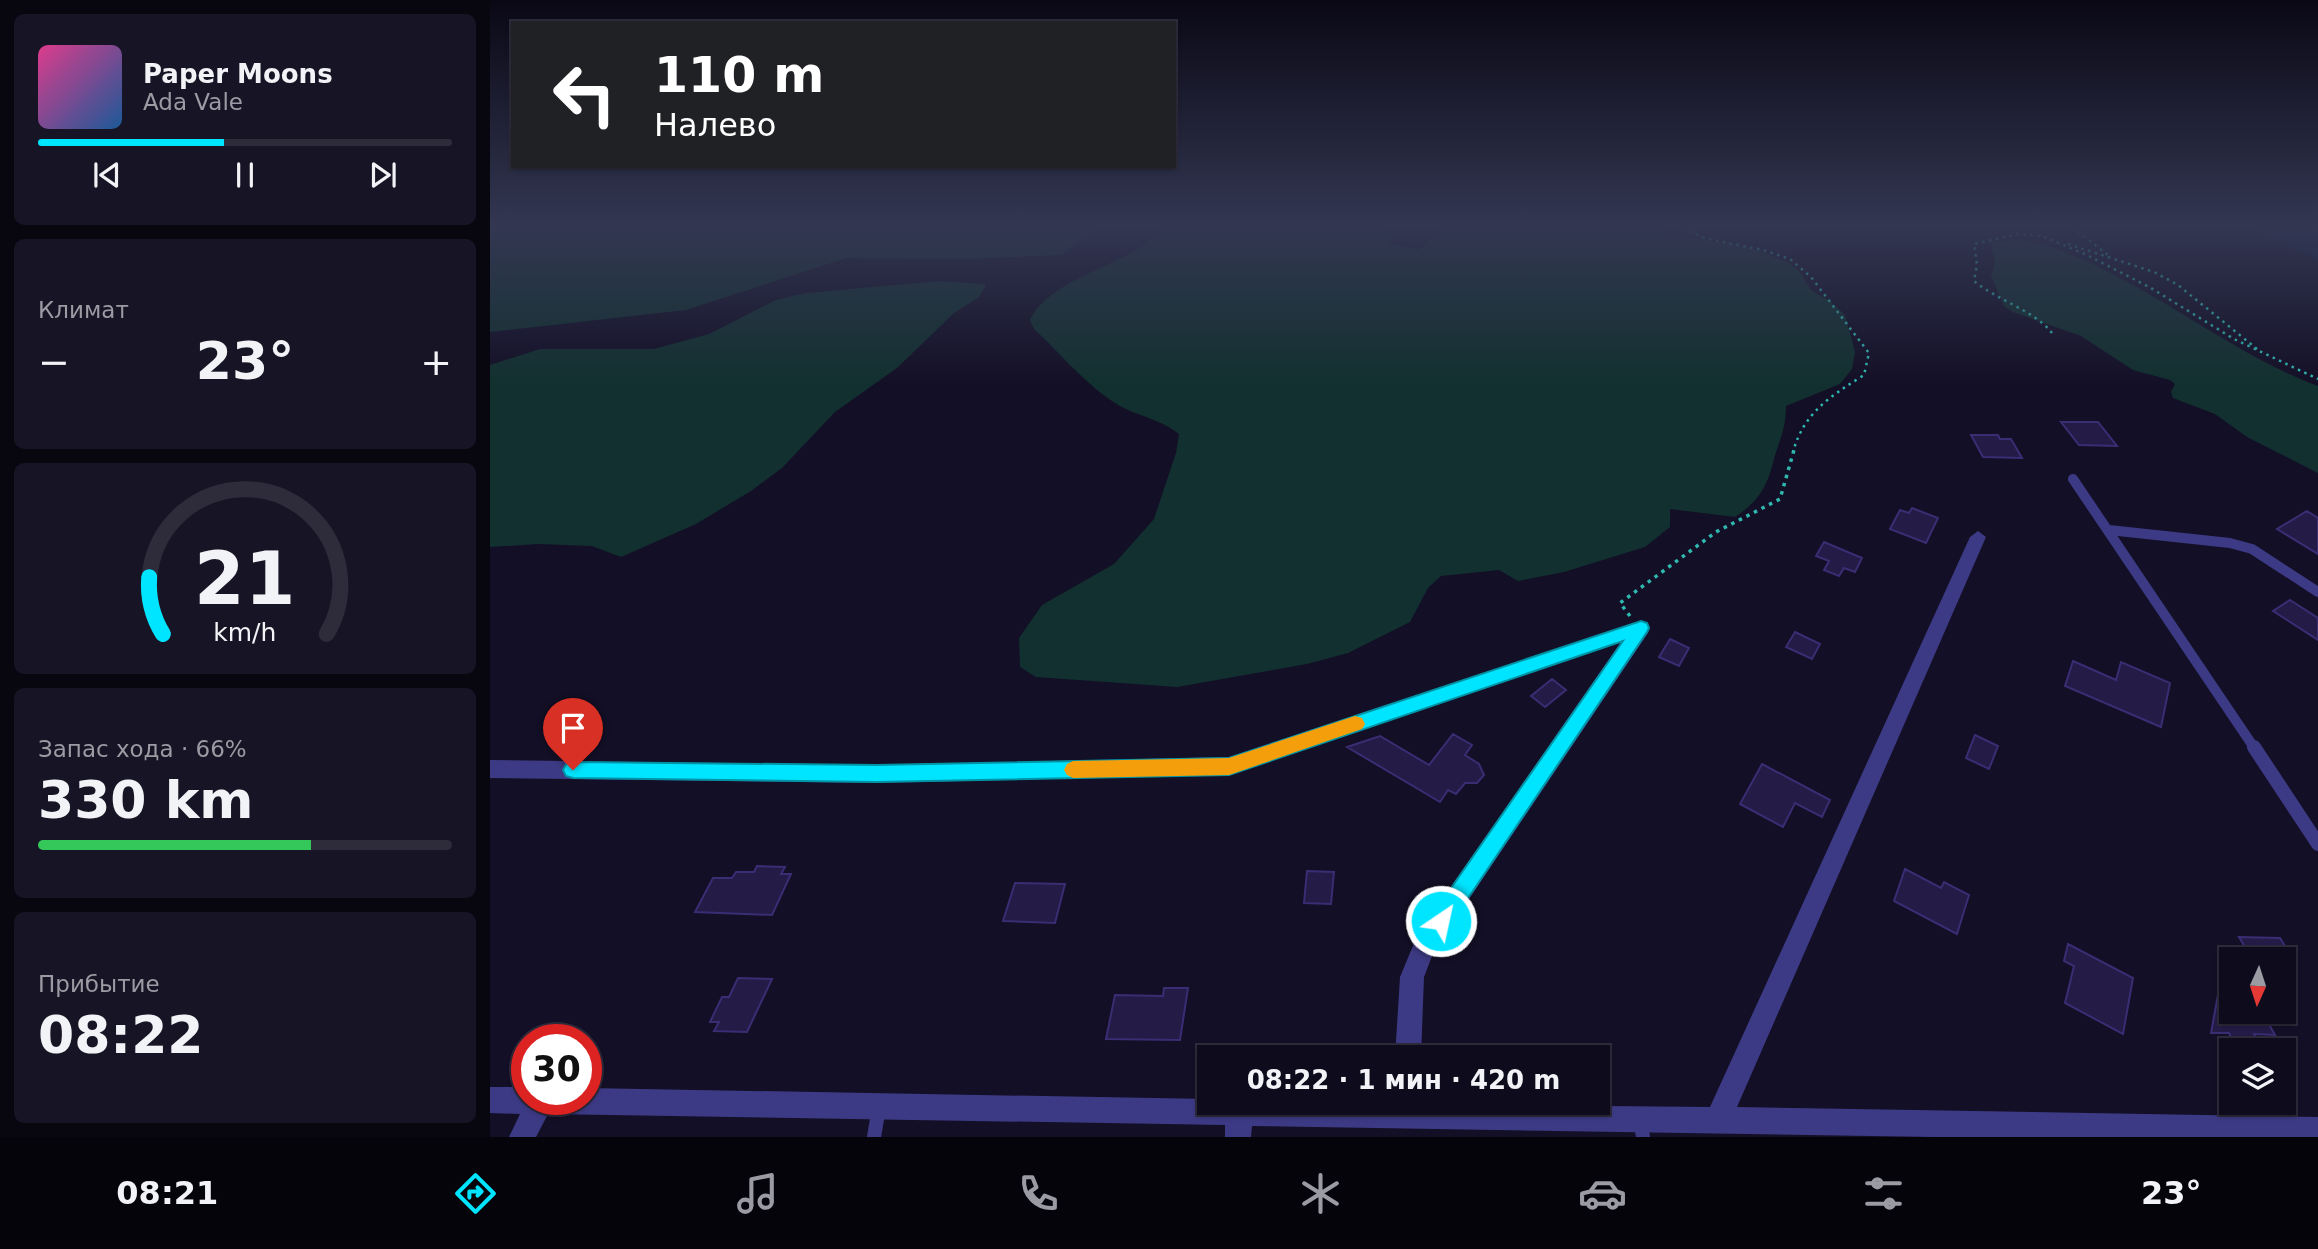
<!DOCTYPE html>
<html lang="ru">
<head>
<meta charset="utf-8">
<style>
	body { margin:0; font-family:"DejaVu Sans",sans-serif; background:#171425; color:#f1f3f6; height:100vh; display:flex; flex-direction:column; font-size:26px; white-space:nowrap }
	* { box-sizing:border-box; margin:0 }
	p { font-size:23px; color:#9b9ba3 }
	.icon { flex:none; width:38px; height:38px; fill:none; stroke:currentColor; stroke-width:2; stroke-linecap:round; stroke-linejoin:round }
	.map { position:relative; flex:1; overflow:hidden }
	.side { display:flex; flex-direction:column; gap:14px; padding:14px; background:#08060f; width:490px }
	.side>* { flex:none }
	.guide { position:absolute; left:21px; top:21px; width:665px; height:147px; border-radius:0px; box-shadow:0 2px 5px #0004,0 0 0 2px #2e2b3b; background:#202124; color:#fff; overflow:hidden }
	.needle { width:46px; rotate:183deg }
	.tools { position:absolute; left:1729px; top:947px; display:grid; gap:14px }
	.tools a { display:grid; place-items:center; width:77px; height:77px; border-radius:0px; background:#0e0b1c; box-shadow:0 2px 5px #0004,0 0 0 2px #2e2b3b; font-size:35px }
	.speed { position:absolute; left:21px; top:1024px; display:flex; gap:14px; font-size:35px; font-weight:700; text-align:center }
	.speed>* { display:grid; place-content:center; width:91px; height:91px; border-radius:50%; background:#0e0b1c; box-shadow:0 2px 5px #0004,0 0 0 2px #2e2b3b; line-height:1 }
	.speed .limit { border:10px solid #d22; background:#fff; color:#111 }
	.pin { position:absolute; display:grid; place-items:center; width:60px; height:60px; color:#fff; margin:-72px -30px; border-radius:50% 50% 50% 0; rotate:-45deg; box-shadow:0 0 7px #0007 }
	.pin .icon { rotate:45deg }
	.me { position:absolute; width:77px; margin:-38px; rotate:34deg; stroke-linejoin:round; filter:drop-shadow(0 0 5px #0008) }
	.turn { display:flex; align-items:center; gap:24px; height:147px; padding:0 28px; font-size:32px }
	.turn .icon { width:91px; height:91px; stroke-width:2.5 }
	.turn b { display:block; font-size:49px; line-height:60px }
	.big { font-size:52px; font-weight:600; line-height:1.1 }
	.side .tile { flex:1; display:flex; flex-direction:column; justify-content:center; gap:10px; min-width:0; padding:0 24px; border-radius:10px; background:#171425 }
	.side .dial { align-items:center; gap:0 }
	.dial svg { height:182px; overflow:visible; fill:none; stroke:#2e2b3b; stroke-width:7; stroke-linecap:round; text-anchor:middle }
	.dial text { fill:#f1f3f6; stroke:none }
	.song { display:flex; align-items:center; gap:21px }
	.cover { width:84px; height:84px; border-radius:10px; background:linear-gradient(135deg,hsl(330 70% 55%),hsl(210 70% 35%)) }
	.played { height:7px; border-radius:4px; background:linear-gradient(90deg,#00e5ff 45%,#2e2b3b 45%) }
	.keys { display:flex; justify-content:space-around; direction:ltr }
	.heat { display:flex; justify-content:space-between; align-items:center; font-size:38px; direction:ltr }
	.charge { height:10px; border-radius:5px; background:linear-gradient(90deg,#34c759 66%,#2e2b3b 0) }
	.trip { position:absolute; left:707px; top:1045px; width:413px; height:70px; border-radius:0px; background:#0e0b1c; box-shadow:0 2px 5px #0004,0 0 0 2px #2e2b3b; font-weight:600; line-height:70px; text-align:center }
	.dock { display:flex; height:112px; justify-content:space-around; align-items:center; background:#06040b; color:#9b9ba3 }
	.dock .icon { width:49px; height:49px }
	.dock .selected { color:#00e5ff }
	.dock b { font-size:32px; color:#f1f3f6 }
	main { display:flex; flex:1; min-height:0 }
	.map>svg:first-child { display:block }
</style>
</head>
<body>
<main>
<section class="side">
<div class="tile">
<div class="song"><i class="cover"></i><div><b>Paper Moons</b><p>Ada Vale</p></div></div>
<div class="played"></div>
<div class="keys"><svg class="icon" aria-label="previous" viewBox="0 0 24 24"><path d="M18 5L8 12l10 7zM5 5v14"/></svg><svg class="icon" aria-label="pause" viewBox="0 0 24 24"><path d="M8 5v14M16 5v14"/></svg><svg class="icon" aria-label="next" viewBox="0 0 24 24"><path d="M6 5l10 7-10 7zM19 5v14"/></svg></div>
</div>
<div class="tile"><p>Климат</p>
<div class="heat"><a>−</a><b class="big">23°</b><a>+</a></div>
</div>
<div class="tile dial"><svg viewBox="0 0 100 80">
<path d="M14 69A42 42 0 1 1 86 69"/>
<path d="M14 69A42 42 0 0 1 8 44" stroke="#00e5ff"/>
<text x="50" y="56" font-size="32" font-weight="700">21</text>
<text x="50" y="72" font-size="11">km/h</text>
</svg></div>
<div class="tile"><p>Запас хода · 66%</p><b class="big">330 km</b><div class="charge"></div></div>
<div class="tile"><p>Прибытие</p><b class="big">08:22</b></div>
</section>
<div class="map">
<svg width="1828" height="1137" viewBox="0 0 1828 1137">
	<rect width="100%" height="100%" fill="#130f26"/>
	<path fill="#12302f" d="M0,225H608L572,255L471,259L356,258L196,310L0,332Z
		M675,225H882L907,235L899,244L929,250L955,225H995L1025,229L1040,225H1172L1174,233L1179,236L1234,242L1264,249L1297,262L1310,272L1321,290L1340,301L1355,315L1365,352L1362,369L1350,384L1296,406C1296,428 1290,439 1284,459C1277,487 1270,500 1245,517L1180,509V527L1155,547L1074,572L1028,581L1009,570L951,576L938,588L920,622L858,653L817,664L687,687L546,677L530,667L529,638L552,605L624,564L664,519L686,453L689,434C667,417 645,416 625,403C595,384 570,353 544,329L540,320C555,284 625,266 656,244C663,238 668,230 675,225Z
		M1527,240C1562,243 1595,260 1626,276C1694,311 1756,359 1828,386V473L1757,437L1725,414L1683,398L1681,392L1685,384L1680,380L1643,370L1591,336L1523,312L1514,306L1501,276L1505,261L1501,245L1503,242Z
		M449,281L495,284V287L489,297L464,313L407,368L345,412L292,468L261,491L206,524L131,557L102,546L48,544L0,547V365L50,349H164L219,334L286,300L316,293Z"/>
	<path fill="#0a1f44" d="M1755,225H1828V259Z"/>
	<path fill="#241b47" stroke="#3b2d73" stroke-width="2" d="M1571,422H1608L1627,446L1589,445Z
		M1481,435H1508L1510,439H1521L1532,458L1493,457Z
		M1422,508L1448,518L1436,543L1400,529L1410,510L1419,513Z
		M1817,511L1828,518V554L1787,529Z
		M1334,542L1372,558L1365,572L1354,568L1349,576L1334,570L1339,561L1326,556Z
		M1800,600L1828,618V640L1783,611Z
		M1305,632L1330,644L1322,659L1296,647Z
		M1180,639L1199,648L1189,666L1169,657Z
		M1583,661L1626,680L1631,662L1680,683L1671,727L1575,686Z
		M1062,679L1076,690L1055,707L1041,696Z
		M963,734L982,745L975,755L989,764L994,775L987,783H975L966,794L958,790L950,802L857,747L890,736L939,765Z
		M1485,735L1508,746L1499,769L1476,758Z
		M1272,764L1340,800L1332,817L1305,803L1293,827L1250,804Z
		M267,866L295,867L291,874H301L282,915L205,912L223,878H242L246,872H264Z
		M1415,869L1451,888L1454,882L1479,895L1467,934L1404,901Z
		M817,871L844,872L841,904L814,903Z
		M525,883L575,884L565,923L513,921Z
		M1749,937L1790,938L1803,959H1762Z
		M1578,944L1643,978L1633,1034L1575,1003L1584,966L1574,961Z
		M1733,967L1741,968V1012H1772L1785,1035L1764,1034L1770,1047L1745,1046L1739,1033H1721Z
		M248,978L282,979L257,1032L224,1031L229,1022H220L232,997H239Z
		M674,988H698L690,1040L616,1039L625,995L673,996Z"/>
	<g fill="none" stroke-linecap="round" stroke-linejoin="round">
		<path stroke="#2fb8b0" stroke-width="2.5" stroke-dasharray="2.5 4.5" stroke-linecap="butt" d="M1187,225L1214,238L1273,250L1300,259L1321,277L1379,353L1374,375C1341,396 1314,412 1303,452
			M1585,225L1590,233L1619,256
			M1578,244L1664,272L1688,285L1767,349
			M1562,333C1545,311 1507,300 1484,281L1487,265L1484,244L1528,234L1552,236L1595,254L1661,288L1744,339L1828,379"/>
		<path stroke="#2fb8b0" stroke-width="3.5" stroke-dasharray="3.5 5" stroke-linecap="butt" d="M1140,616L1130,603L1226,532L1290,499L1304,450"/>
		<path stroke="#3d3a85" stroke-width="10" d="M1583,479L1765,749
			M1619,530L1740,543L1762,549L1828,592"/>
		<path stroke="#3d3a85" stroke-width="14" d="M1764,747L1828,844
			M1150,1119L1153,1137
			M384,1137L389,1107"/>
		<path fill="#3d3a85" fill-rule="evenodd" d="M1488,531L1496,537L1247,1107L1828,1117V1137H1444L762,1126L761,1137H735V1125L58,1114L46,1137H19L30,1114L0,1113V1087H37V1099H96V1088L719,1099V1102L1220,1107L1480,537Z
			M1151,621L1158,623L1160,628L1158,633L944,951L934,977L931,1057H905L910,977L927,936L1131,642L739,775L387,783L0,778V760L387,765L739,757Z"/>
	</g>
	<linearGradient id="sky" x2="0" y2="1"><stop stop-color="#0a0815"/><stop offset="0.59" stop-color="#333752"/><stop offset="1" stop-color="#333752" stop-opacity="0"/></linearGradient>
	<rect width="1828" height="384" fill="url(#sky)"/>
	<path fill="#00e5ff" stroke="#0095a6" stroke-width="2" d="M1151,621L1157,623L1159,628L1157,632L958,928L951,931L943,928L940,921L943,914L1133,641L739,775L387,782L83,778L76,776L73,770L76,764L83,762L387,765L739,758Z"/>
	<path fill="#f59e0b" d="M865,716L872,718L875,724L872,729L739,775L583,778L577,775L574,770L577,764L583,761L739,758Z"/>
</svg>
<div class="tools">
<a><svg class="needle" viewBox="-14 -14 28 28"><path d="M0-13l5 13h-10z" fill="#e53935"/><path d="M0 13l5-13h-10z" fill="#9b9ba3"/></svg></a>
<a><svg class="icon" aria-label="layers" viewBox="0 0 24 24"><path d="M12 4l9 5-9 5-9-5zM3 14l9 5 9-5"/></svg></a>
</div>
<div class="speed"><div class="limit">30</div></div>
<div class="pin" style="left:83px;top:770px;background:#d93025"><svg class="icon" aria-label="arrive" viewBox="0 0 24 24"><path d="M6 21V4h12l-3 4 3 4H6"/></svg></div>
<svg class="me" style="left:951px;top:921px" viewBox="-20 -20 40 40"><circle r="17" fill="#00e5ff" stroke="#fff" stroke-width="3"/><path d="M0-11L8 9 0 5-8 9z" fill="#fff"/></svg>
<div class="trip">08:22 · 1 мин · 420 m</div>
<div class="guide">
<div class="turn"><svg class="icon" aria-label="left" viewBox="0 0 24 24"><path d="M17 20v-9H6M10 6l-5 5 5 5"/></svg><div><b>110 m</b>Налево</div></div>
</div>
</div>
</main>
<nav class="dock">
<b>08:21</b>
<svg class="icon selected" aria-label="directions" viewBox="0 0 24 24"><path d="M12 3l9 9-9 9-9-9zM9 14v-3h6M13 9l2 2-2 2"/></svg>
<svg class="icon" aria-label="music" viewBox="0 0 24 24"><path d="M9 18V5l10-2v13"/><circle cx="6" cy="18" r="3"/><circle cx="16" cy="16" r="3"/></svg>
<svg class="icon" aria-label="phone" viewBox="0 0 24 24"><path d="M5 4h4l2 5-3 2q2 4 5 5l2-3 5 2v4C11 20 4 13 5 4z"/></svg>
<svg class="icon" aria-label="climate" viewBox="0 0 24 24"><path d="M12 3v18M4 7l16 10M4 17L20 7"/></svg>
<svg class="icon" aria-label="car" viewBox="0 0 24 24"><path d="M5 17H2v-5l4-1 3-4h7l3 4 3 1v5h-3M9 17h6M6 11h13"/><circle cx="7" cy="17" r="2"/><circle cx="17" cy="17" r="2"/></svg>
<svg class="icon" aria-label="filters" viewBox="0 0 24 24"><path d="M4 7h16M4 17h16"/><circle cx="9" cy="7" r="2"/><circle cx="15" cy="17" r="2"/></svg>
<b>23°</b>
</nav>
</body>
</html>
